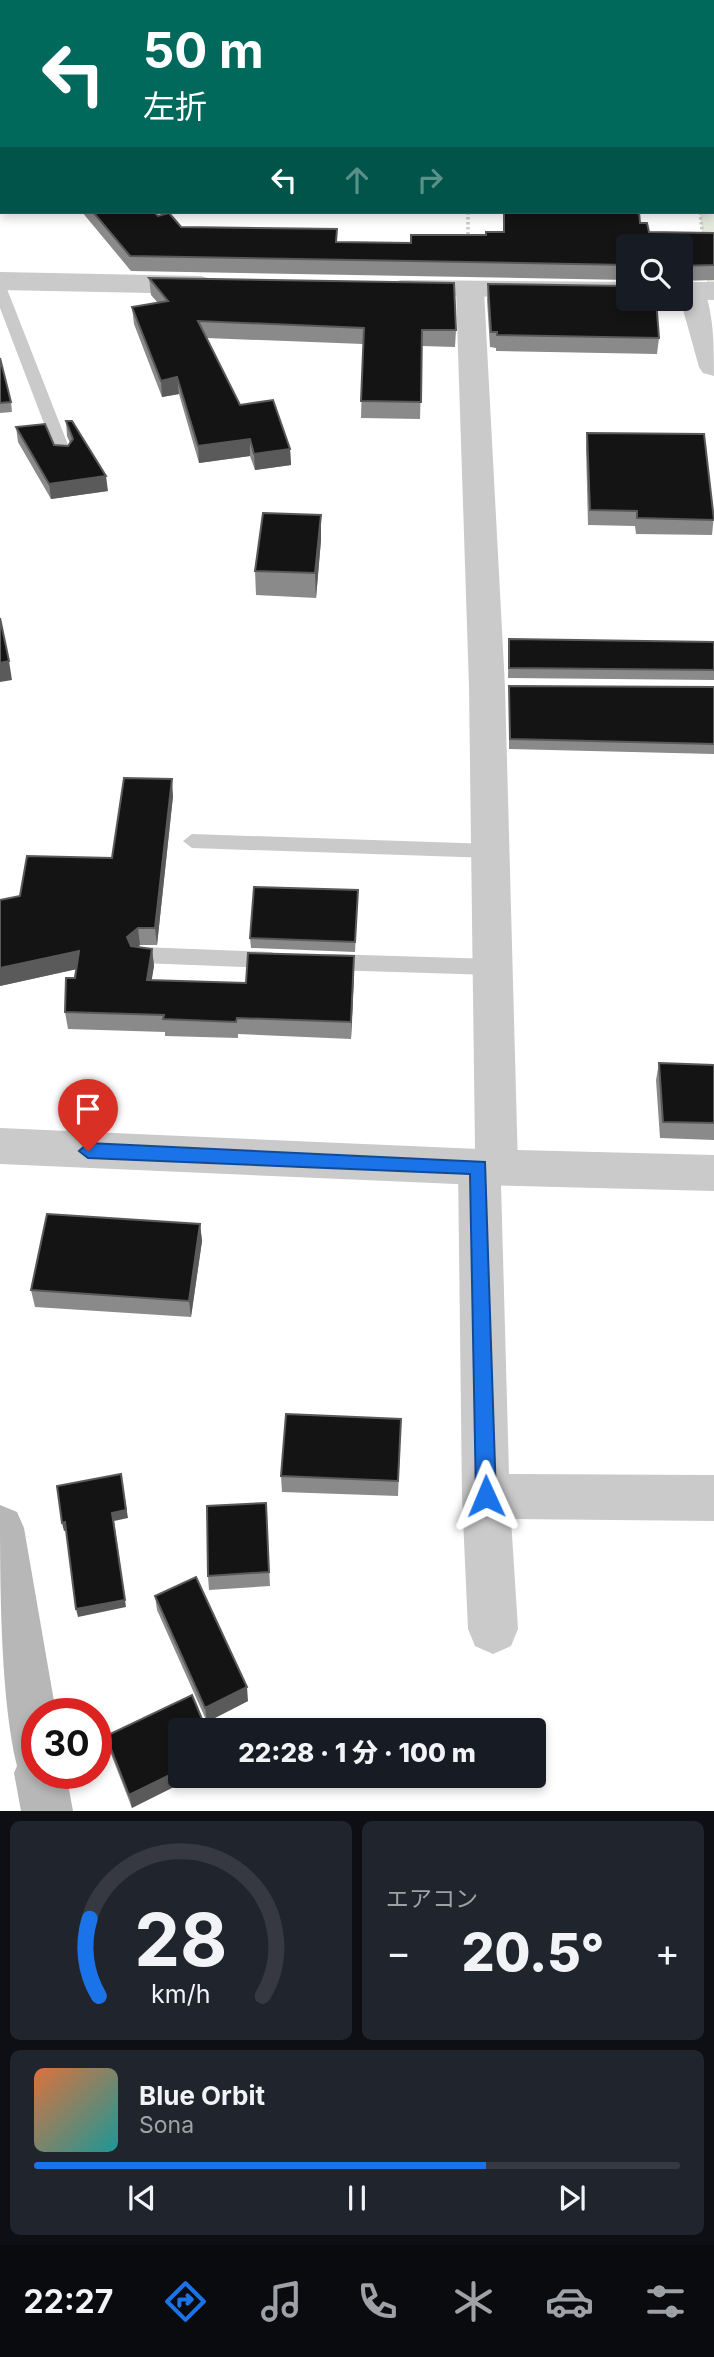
<!DOCTYPE html>
<html lang="ja">
<head>
<meta charset="utf-8">
<style>
	body { margin:0; font-family:Inter,"Noto Sans JP",sans-serif; background:#20242c; color:#f1f3f6; height:100vh; display:flex; flex-direction:column; font-size:26px; white-space:nowrap }
	* { box-sizing:border-box; margin:0 }
	p { font-size:23px; color:#9ea1a6 }
	.icon { flex:none; width:38px; height:38px; fill:none; stroke:currentColor; stroke-width:2; stroke-linecap:round; stroke-linejoin:round }
	.map { position:relative; height:1811px; overflow:hidden }
	.sheet { display:flex; flex-direction:column; gap:10px; padding:10px; background:#0d0f14; flex:1 }
	.sheet>* { flex:none }
	.guide { position:absolute; left:0px; top:0px; width:714px; height:214px; box-shadow:0 4px 10px #0003; background:#00695c; color:#fff; overflow:hidden }
	.controls { position:absolute; left:616px; top:234px; display:grid; gap:14px }
	.controls a { display:grid; place-items:center; width:77px; height:77px; border-radius:7px; background:#171b24; box-shadow:0 4px 10px #0003; font-size:35px }
	.speed { position:absolute; left:21px; top:1698px; display:flex; gap:14px; font-size:35px; font-weight:700; text-align:center }
	.speed>* { display:grid; place-content:center; width:91px; height:91px; border-radius:50%; background:#171b24; box-shadow:0 4px 10px #0003; line-height:1 }
	.speed .limit { border:10px solid #d22; background:#fff; color:#111 }
	.pin { position:absolute; display:grid; place-items:center; width:60px; height:60px; color:#fff; margin:-72px -30px; border-radius:50% 50% 50% 0; rotate:-45deg; box-shadow:0 0 7px #0007 }
	.pin .icon { rotate:45deg }
	.me { position:absolute; width:77px; margin:-38px; rotate:359deg; stroke-linejoin:round; filter:drop-shadow(0 0 5px #0008) }
	.turn { display:flex; align-items:center; gap:24px; height:147px; padding:0 28px; font-size:32px }
	.turn .icon { width:91px; height:91px; stroke-width:2.5 }
	.turn b { display:block; font-size:49px; line-height:60px }
	.lanes { display:flex; align-items:center; height:66px; padding:0 28px; background:#0003; justify-content:center; gap:35px; direction:ltr }
	.lanes .off { opacity:.35 }
	.big { font-size:52px; font-weight:800; line-height:1.1 }
	.sheet .tile { flex:1; display:flex; flex-direction:column; justify-content:center; gap:10px; min-width:0; padding:0 24px; border-radius:10px; background:#20242c }
	.sheet .dial { align-items:center; gap:0 }
	.dial svg { height:182px; overflow:visible; fill:none; stroke:#363941; stroke-width:7; stroke-linecap:round; text-anchor:middle }
	.dial text { fill:#f1f3f6; stroke:none }
	.song { display:flex; align-items:center; gap:21px }
	.cover { width:84px; height:84px; border-radius:10px; background:linear-gradient(135deg,hsl(20 70% 55%),hsl(180 70% 35%)) }
	.played { height:7px; border-radius:4px; background:linear-gradient(90deg,#1a73e8 70%,#363941 70%) }
	.keys { display:flex; justify-content:space-around; direction:ltr }
	.heat { display:flex; justify-content:space-between; align-items:center; font-size:38px; direction:ltr }
	.sheet .tiles { flex:1; display:grid; gap:10px; grid-template-columns:1fr 1fr }
	.tile:last-child { grid-column:span 2 }
	.trip { position:absolute; left:168px; top:1718px; width:378px; height:70px; border-radius:7px; background:#171b24; box-shadow:0 4px 10px #0003; font-weight:800; line-height:70px; text-align:center }
	.tab-bar { display:flex; height:112px; justify-content:space-around; align-items:center; background:#090b0e; color:#9ea1a6 }
	.tab-bar .icon { width:49px; height:49px }
	.tab-bar .current { color:#1a73e8 }
	.tab-bar b { font-size:32px; color:#f1f3f6 }
	.map>svg:first-child { display:block }
</style>
</head>
<body>
<div class="map">
<svg width="714" height="1811" viewBox="0 0 714 1811">
	<rect width="100%" height="100%" fill="#fff"/>
	<path fill="#e2e9db" d="M680,0H714V291H708L700,212H712V2Z"/>
	<g fill="none" stroke-linecap="round" stroke-linejoin="round">
		<path fill="#c8dbe8" fill-rule="evenodd" d="M116,0H125L115,2Z
			M2,113V119L0,120V114Z"/>
		<path stroke="#cacaca" stroke-width="3.5" stroke-dasharray="2.5 2.5" stroke-linecap="butt" d="M468,212V239
			M700,212L703,239"/>
		<path fill="#cacaca" fill-rule="evenodd" d="M96,0H109L95,2Z
			M2,98V106L0,107V99Z
			M0,285L7,289L72,455L70,458H58L56,455L0,308Z
			M192,834L491,844L500,851L491,858L192,848L183,841Z
			M141,947L271,952L278,955L281,960L278,965L271,968L141,963L134,960L131,955L134,950Z
			M329,954L493,959L500,962L503,967L500,972L493,975L329,970L322,967L319,962L322,957Z"/>
		<path fill="#cacaca" fill-rule="evenodd" d="M132,0H157L131,2Z
			M470,281L480,284L484,290L505,687L518,1167L512,1180L501,1184L509,1474L714,1475V1521L511,1519L518,1629L511,1646L493,1654L475,1646L468,1629L462,1496L458,1167L464,1154L475,1150L469,687L456,290L460,284Z
			M692,282L702,285C714,310 714,347 714,376L703,373L699,367L680,299L682,285Z"/>
		<path fill="#cacaca" fill-rule="evenodd" d="M0,272L201,276L211,279L215,285L211,291L201,294L0,290Z
			M401,280L628,282L629,299L391,295L387,289L391,283Z
			M681,282H714V300L680,299Z
			M0,1128L479,1149L714,1155V1191L479,1185L0,1164Z"/>
		<path fill="#b7b7b7" fill-rule="evenodd" d="M0,1505L17,1512L24,1528L56,1713H37V1773H66L73,1811H21L14,1773L17,1766C0,1697 0,1581 0,1505Z"/>
	</g>
	<path fill="#8a8a8a" d="M2,135V184L0,181V138Z
		M82,212H154L158,216L181,227L337,229V242L411,243L485,235L503,232V212H639L640,223L649,232L714,233V280L681,281V247H628V280L131,271Z
		M149,278L456,330L455,347L422,346L420,419L361,418L363,344L206,338L240,405L290,449L291,465L255,470L250,456L199,463L179,394L162,397L134,324L132,307L158,303L151,295Z
		M488,284L659,338L657,354L496,351V348L490,347L487,300Z
		M0,358L11,402L12,412L0,413Z
		M66,421L108,491L51,499L18,442L16,427L54,445L68,446L70,443L67,436Z
		M587,433L714,514L712,535L636,534L635,526L588,525L586,448Z
		M321,515V540L316,598L256,595L255,571Z
		M509,639L714,642V680L508,678Z
		M509,686L714,687V754L509,749Z
		M173,796L157,945H140L137,947L152,949L154,966L151,980L246,983L354,973L351,1039L238,1034V1038L165,1036V1032L68,1029L65,1012L76,969L0,986L20,896L112,858Z
		M358,890L355,952L251,948L250,938Z
		M659,1063L714,1065V1140L660,1138L656,1080Z
		M200,1224L202,1241L191,1317L35,1307L31,1290Z
		M401,1419L398,1496L282,1492L281,1476Z
		M266,1503L270,1586L209,1590L208,1576Z
		M155,1596L248,1701L207,1722L157,1610Z
		M207,1731L132,1808L109,1749L106,1736Z"/>
	<path fill="#5a5a5a" d="M177,377L179,394L162,397L161,381Z
		M250,439V456L199,463L198,446Z
		M290,449L291,465L255,470L254,454Z
		M106,476L108,491L51,499L49,484Z
		M321,515V540L316,598L315,573Z
		M9,661L12,680L0,682V663Z
		M172,779L173,796L157,945L155,928Z
		M138,928L140,945L129,954L127,937Z
		M152,949L154,966L149,997L147,980Z
		M79,951L82,968L0,986V968Z
		M354,956V973L351,1039V1022Z
		M200,1224L202,1241L191,1317L189,1301Z
		M121,1474L128,1518L114,1521L126,1607L78,1617L76,1609Z
		M65,1522L67,1530L64,1531L62,1523Z
		M247,1687L248,1701L207,1722L205,1708Z
		M180,1770V1776H196L132,1808L129,1795Z"/>
	<path fill="#141414" stroke="#5a5a5a" stroke-width="2" d="M2,135V171L0,169V138Z
		M93,212H154L158,216L169,213L181,227L337,229L336,242L411,243V235H486V232H504V212H639L640,223H647L649,232L714,233V265L681,266V247H628V265L130,256Z
		M149,278L454,283L456,330H422L421,402L361,401L364,328L198,321L240,405L273,400L290,449L254,454L250,439L198,446L177,377L161,381L132,307L168,301Z
		M488,284L628,286V299H656L659,338L497,335V332H491Z
		M0,358L11,402L0,403Z
		M66,421H72L106,476L49,484L16,427L45,424L54,445L68,446L73,439Z
		M587,433L704,434L714,520L637,518V511L590,510Z
		M263,513L321,515L315,573L255,571Z
		M0,618L9,661L0,663Z
		M509,639L714,642V670L509,668Z
		M509,686L714,687V744L510,739Z
		M124,778L172,779L155,928H138L127,937L131,946L152,949L147,980L246,983L248,953L354,956L351,1022L237,1018L236,1022L163,1019L164,1015L65,1012L66,978H75L79,951L0,968V900L20,896L27,856L112,858Z
		M254,887L358,890L355,942L250,938Z
		M659,1063L714,1065V1123L663,1122Z
		M47,1214L200,1224L189,1301L31,1290Z
		M286,1414L401,1419L398,1481L281,1476Z
		M121,1474L126,1510L112,1513L125,1600L76,1609L65,1522L62,1523L57,1486Z
		M266,1503L269,1572L208,1576L207,1506Z
		M196,1577L247,1687L205,1708L155,1596Z
		M192,1695L207,1731H180V1770L129,1795L106,1736Z"/>
	<path fill="#1a73e8" stroke="#114b97" stroke-width="2" d="M88,1143L485,1162L496,1496L493,1503L486,1506L479,1503L476,1496L470,1174L88,1158L79,1151Z"/>
</svg>
<div class="controls">
<a><svg class="icon" aria-label="search" viewBox="0 0 24 24"><circle cx="10" cy="10" r="6"/><path d="M15 15l6 6"/></svg></a>
</div>
<div class="speed"><div class="limit">30</div></div>
<div class="pin" style="left:88px;top:1151px;background:#d93025"><svg class="icon" aria-label="arrive" viewBox="0 0 24 24"><path d="M6 21V4h12l-3 4 3 4H6"/></svg></div>
<svg class="me" style="left:486px;top:1496px" viewBox="-20 -20 40 40"><path d="M0-17L14 15 0 8-14 15z" fill="#1a73e8" stroke="#fff" stroke-width="4"/></svg>
<div class="trip">22:28 · 1 分 · 100 m</div>
<div class="guide">
<div class="turn"><svg class="icon" aria-label="left" viewBox="0 0 24 24"><path d="M17 20v-9H6M10 6l-5 5 5 5"/></svg><div><b>50 m</b>左折</div></div>
<div class="lanes"><svg class="icon" aria-label="left" viewBox="0 0 24 24"><path d="M17 20v-9H6M10 6l-5 5 5 5"/></svg><svg class="icon off" aria-label="ahead" viewBox="0 0 24 24"><path d="M12 20V5M6 11l6-6 6 6"/></svg><svg class="icon off" aria-label="right" viewBox="0 0 24 24"><path d="M7 20v-9h11M14 6l5 5-5 5"/></svg></div>
</div>
</div>
<section class="sheet">
<div class="tiles">
<div class="tile dial"><svg viewBox="0 0 100 80">
<path d="M14 69A42 42 0 1 1 86 69"/>
<path d="M14 69A42 42 0 0 1 10 35" stroke="#1a73e8"/>
<text x="50" y="56" font-size="32" font-weight="700">28</text>
<text x="50" y="72" font-size="11">km/h</text>
</svg></div>
<div class="tile"><p>エアコン</p>
<div class="heat"><a>−</a><b class="big">20.5°</b><a>+</a></div>
</div>
<div class="tile">
<div class="song"><i class="cover"></i><div><b>Blue Orbit</b><p>Sona</p></div></div>
<div class="played"></div>
<div class="keys"><svg class="icon" aria-label="previous" viewBox="0 0 24 24"><path d="M18 5L8 12l10 7zM5 5v14"/></svg><svg class="icon" aria-label="pause" viewBox="0 0 24 24"><path d="M8 5v14M16 5v14"/></svg><svg class="icon" aria-label="next" viewBox="0 0 24 24"><path d="M6 5l10 7-10 7zM19 5v14"/></svg></div>
</div>
</div>
</section>
<nav class="tab-bar">
<b>22:27</b>
<svg class="icon current" aria-label="directions" viewBox="0 0 24 24"><path d="M12 3l9 9-9 9-9-9zM9 14v-3h6M13 9l2 2-2 2"/></svg>
<svg class="icon" aria-label="music" viewBox="0 0 24 24"><path d="M9 18V5l10-2v13"/><circle cx="6" cy="18" r="3"/><circle cx="16" cy="16" r="3"/></svg>
<svg class="icon" aria-label="phone" viewBox="0 0 24 24"><path d="M5 4h4l2 5-3 2q2 4 5 5l2-3 5 2v4C11 20 4 13 5 4z"/></svg>
<svg class="icon" aria-label="climate" viewBox="0 0 24 24"><path d="M12 3v18M4 7l16 10M4 17L20 7"/></svg>
<svg class="icon" aria-label="car" viewBox="0 0 24 24"><path d="M5 17H2v-5l4-1 3-4h7l3 4 3 1v5h-3M9 17h6M6 11h13"/><circle cx="7" cy="17" r="2"/><circle cx="17" cy="17" r="2"/></svg>
<svg class="icon" aria-label="filters" viewBox="0 0 24 24"><path d="M4 7h16M4 17h16"/><circle cx="9" cy="7" r="2"/><circle cx="15" cy="17" r="2"/></svg>
</nav>
</body>
</html>
